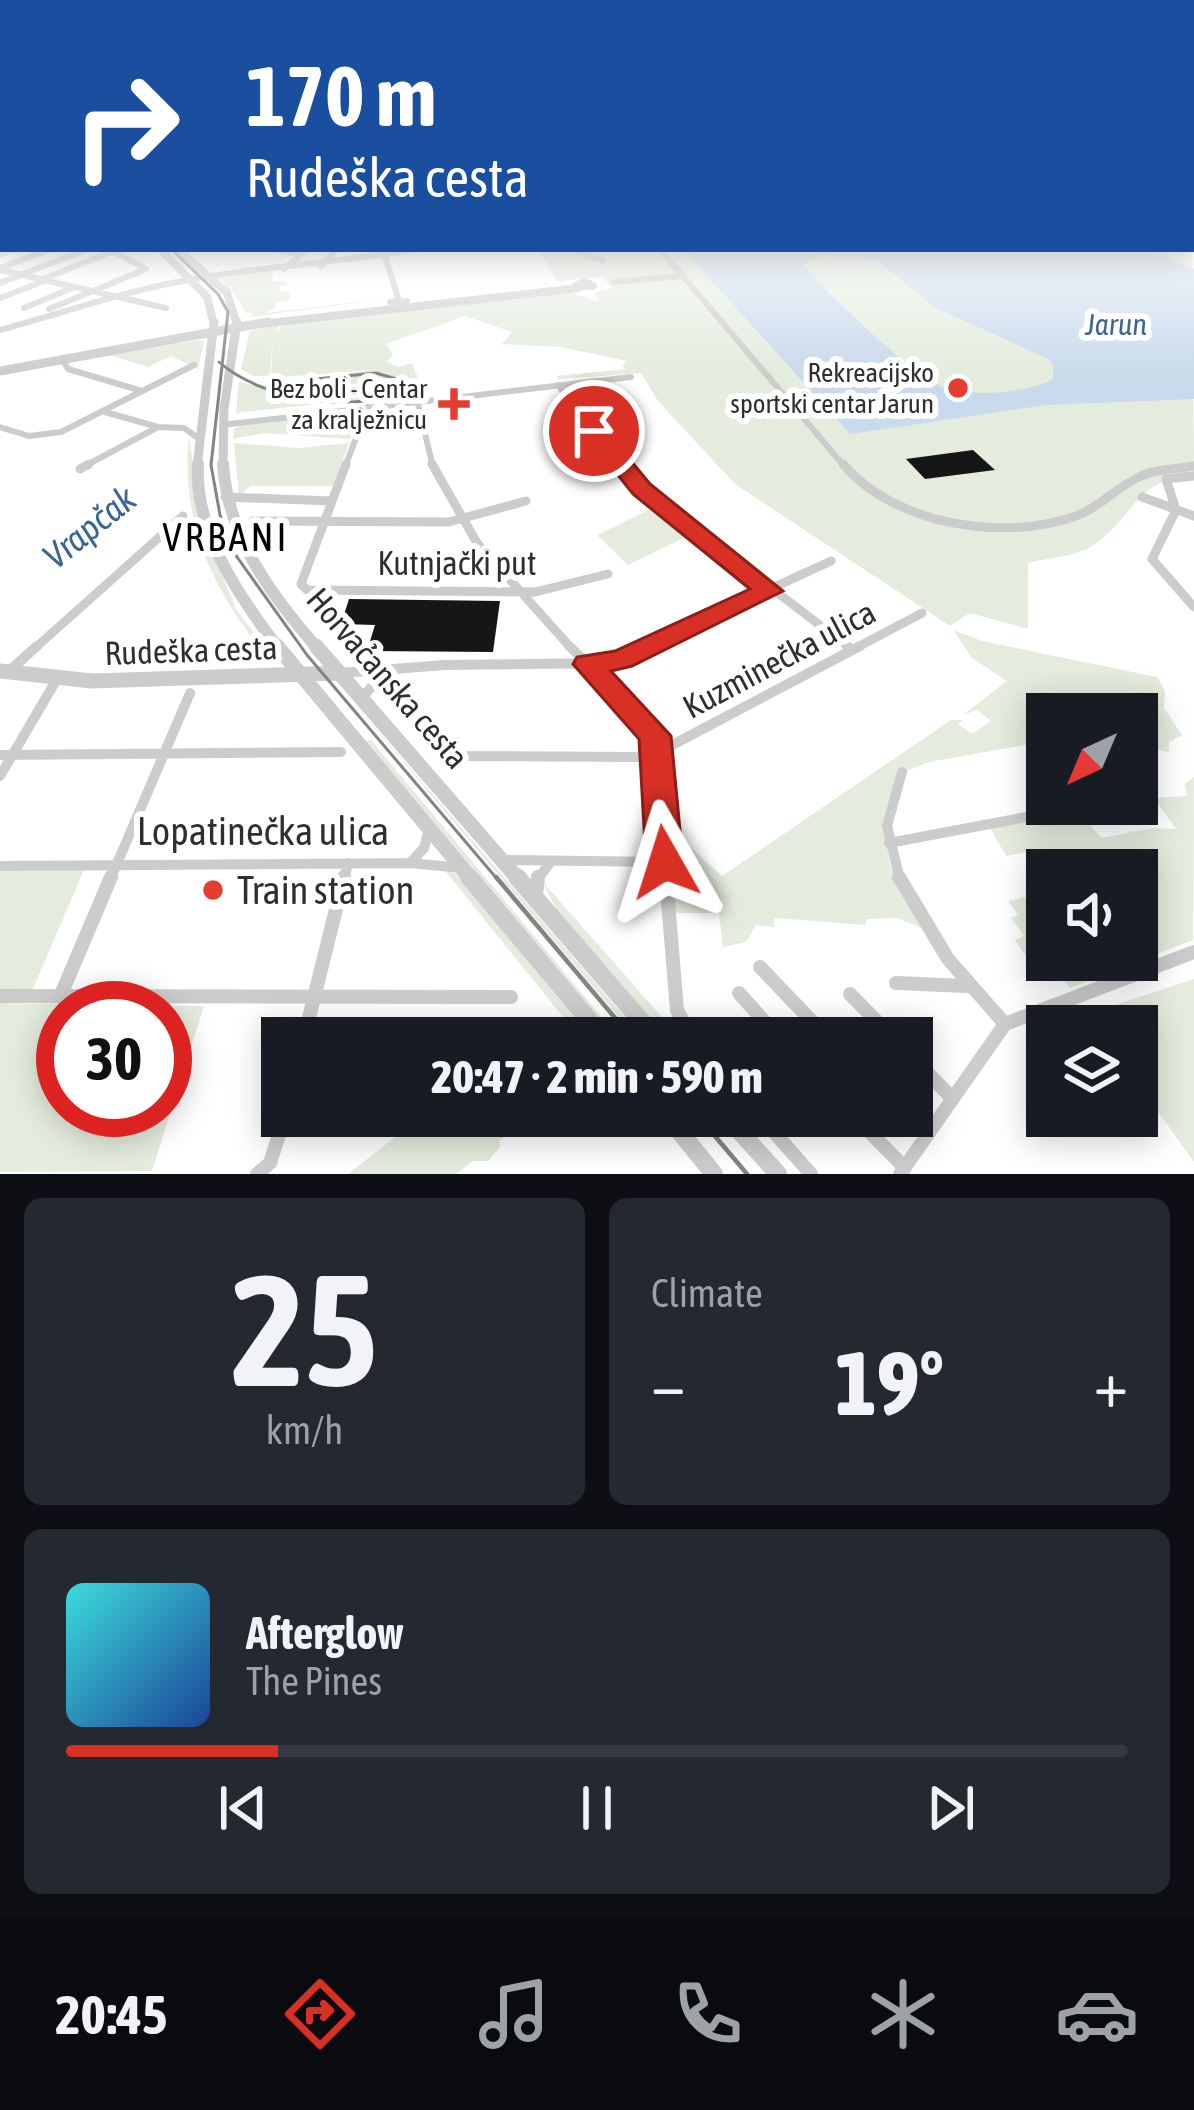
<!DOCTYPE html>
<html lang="en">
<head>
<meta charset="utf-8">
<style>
	body { margin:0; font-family:"Asap Condensed",sans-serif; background:#242831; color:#f1f3f6; height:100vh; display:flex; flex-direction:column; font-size:45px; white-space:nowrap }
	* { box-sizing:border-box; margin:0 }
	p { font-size:39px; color:#9ea1a6 }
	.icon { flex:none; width:66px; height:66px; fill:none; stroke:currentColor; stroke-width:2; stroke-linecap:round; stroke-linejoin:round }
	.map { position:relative; height:1174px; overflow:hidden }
	.details { display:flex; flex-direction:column; gap:24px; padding:24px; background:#0d0f14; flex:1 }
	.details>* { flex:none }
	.banner { position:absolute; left:0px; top:0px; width:1194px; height:252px; box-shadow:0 6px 30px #0003; background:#1a4fa0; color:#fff; overflow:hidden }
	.needle { width:78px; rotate:224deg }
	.controls { position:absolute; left:1026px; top:693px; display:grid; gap:24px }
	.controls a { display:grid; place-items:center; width:132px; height:132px; border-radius:0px; background:#171b24; box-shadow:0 6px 30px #0003; font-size:60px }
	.speed { position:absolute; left:36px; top:981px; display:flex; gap:24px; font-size:60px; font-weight:700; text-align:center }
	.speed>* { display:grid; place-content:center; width:156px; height:156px; border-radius:50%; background:#171b24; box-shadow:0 6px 30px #0003; line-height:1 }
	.speed .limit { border:18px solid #d22; background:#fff; color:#111 }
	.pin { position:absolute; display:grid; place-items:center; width:102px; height:102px; color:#fff; margin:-51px; border:6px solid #fff; border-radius:50%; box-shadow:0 3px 12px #0007 }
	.me { position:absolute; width:132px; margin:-66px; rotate:354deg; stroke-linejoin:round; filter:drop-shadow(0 0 9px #0008) }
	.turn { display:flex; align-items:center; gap:42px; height:252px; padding:0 48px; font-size:54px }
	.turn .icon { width:156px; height:156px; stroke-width:2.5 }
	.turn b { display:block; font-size:84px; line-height:102px }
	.big { font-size:90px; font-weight:800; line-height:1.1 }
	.details .tile { flex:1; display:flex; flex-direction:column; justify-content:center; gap:18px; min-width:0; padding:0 42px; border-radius:18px; background:#242831 }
	.details .dial { align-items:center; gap:0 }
	.dial b { font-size:156px; line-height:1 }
	.song { display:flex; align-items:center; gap:36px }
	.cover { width:144px; height:144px; border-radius:18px; background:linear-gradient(135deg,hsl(180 70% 55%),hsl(220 70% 35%)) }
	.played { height:12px; border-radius:6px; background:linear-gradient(90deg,#d93025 20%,#363941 20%) }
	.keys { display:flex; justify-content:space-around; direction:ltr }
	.heat { display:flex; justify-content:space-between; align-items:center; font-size:66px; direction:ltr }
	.details .tiles { flex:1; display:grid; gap:24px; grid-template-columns:1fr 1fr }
	.tile:last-child { grid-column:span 2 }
	.trip { position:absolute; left:261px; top:1017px; width:672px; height:120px; border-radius:0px; background:#171b24; box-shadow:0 6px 30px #0003; font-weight:800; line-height:120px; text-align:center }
	.menu { display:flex; height:192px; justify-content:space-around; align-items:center; background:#090b0e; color:#9ea1a6 }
	.menu .icon { width:84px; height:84px }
	.menu .current { color:#d93025 }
	.menu b { font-size:54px; color:#f1f3f6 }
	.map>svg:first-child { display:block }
</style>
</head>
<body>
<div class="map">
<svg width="1194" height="1174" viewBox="0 0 1194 1174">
	<rect width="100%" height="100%" fill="#fff"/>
	<path fill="#e3ecdd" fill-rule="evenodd" d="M1191,211L1194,473C1131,483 1138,514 1092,546C1075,557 1047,558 1028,563V629L970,613L950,626L735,484L658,401L641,373L559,379L556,376L626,369L622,366L627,361L560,347L502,344L512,332L465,316L386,344L393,354L387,362L399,367L412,363L423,391C371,410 322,396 266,387L369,370L271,378L273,334L270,376H254L241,369L250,331L278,325V331L282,325L570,292L599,302L594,292L612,288L603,277L557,281L538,249L586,253L602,249H1191Z
		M274,270L271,282L286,281L288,285L280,286V291H289L290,300L276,302L274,309L264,313L393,298L250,317L253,314L245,312L229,284L241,315L233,294L219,279Z
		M200,340L204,341L198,369L171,356L148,367L109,355Z
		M239,382L335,402L236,413Z
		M355,413L360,416L350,439L264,433L233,439L234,429L240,425Z
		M189,436L201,525L236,609L267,650L262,651C210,584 181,522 189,436Z
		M234,443L299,448L349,443L333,486H250L239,497Z
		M655,507L690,535L628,565L597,535Z
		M953,630L982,641L1157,677L1165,691L1164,708L1182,735L1169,742V752L1137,747V714H1047V741L929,762L907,771C878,849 880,859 924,929L897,918L867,919L865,925L775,918L774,927L756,925L746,942L723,947L719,913H673V889L685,890L683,854L691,848L722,876L951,720H963L958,724L972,734L991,721L977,710L963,715L1007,681L972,658Z
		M346,694L643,1038H636Z
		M371,740L619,1038H612L364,742Z
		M1194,777L1193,940L1070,988L1044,956L1028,959L1015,940L1024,936L1011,918L1018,915L1008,901L1047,892V960H1137V870H1047V890L1035,871L1050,867L1039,850L1006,856L990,828L1080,813L1101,838L1153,828L1176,829L1154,798L1187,796L1185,784Z
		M443,868L458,875L591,1038H580Z
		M84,870L31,993H0V871Z
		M541,880L662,1017L676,1038H664L558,912Z
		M1194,979V1162L1159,1113L1137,1093V1026H1052Z
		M0,1003L204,1006L152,1171L0,1172ZM63,1008H165V1110H63Z
		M422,1116H532L499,1141L501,1146L488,1161H473L456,1174H348Z"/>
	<path fill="#c9daec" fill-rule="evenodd" d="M683,249H1144L1194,269V399L1046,405L850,434ZM824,255L878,261L934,307L1048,359L1053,365V379C1026,394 962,399 934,383C906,368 825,291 803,265Z"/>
	<path fill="#161616" d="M973,450L995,470L925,479L906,459Z
		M349,599L500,601L493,652L367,651L375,625L341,624Z"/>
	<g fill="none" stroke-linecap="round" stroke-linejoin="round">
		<path stroke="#ccc" stroke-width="6" d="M109,249L146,269
			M277,249L301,255
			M377,249L386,259L398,298
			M574,249L603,261
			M660,249L845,467
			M0,255L16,249
			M321,266L337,249
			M0,268L51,249
			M284,269L308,249
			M0,270L166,308
			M41,280L113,251
			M614,282L682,276
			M0,283L87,249
			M0,298L44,281
			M390,302L407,301
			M24,308L72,288
			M49,309L146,269
			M0,330C62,313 125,291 188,280C265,266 341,262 418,249
			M62,359L68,369L142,391
			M558,385L624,467
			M417,400L433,467
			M222,425L631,377
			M0,427L29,436L61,432L194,365
			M158,427L184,428L198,438
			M83,467L158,427L105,412
			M345,467L368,406
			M1187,467L1194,466"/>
		<path stroke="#ccc" stroke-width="9" d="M346,464L301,584L307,590L535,592L608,574
			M432,464L477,543L572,649
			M622,464L642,489L851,649
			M843,464C894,525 1004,542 1076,516C1099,508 1117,487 1139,477C1155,469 1177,469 1194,466
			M80,469L89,464
			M1194,476L1166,479L1176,510L1152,559L1194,607
			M225,497L332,501
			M1142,497L1194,516
			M253,521L449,522L526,501
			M34,649L183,516
			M640,649L831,561
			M854,649L922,613"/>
		<path stroke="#ccc" stroke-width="10" d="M569,646L632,706L655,736L667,880
			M847,646L852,650
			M7,673L37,646
			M340,673L445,665L609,663L646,646
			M362,698L385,671
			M0,755L341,752
			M446,756L637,757L657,753L860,646
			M0,776L57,679
			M889,843L1095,804
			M502,860L665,862
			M410,863L424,848L429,829
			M0,866L410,863L462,868
			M110,880L190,693
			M344,880L348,863
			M537,880L549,864
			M900,880L887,826L902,772"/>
		<path stroke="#ccc" stroke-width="14" d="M666,877L677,1010L692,1038
			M899,877L948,959L1005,1024
			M536,896L538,877
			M760,967L828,1038
			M896,983L966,986
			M739,993L779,1038
			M850,994L893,1038
			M0,996L511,997
			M60,997L111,877
			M304,1038L344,877
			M912,1057L951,1097
			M760,1116L811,1174
			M854,1116L905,1168
			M911,1116L929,1133
			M257,1174L270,1163L285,1116
			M900,1174L1005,1024L1194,952"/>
		<path stroke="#ccc" stroke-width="8" d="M160,249L207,297L214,325
			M178,249L227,293L237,325
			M585,282L593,286H576Z
			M252,325L579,288"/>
		<path stroke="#ccc" stroke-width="9" d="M0,371L268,322
			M197,467L214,322
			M223,467L224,408L237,322"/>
		<path stroke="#ccc" stroke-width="12" d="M198,464C194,532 240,598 279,649
			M223,464C228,538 271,595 318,649"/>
		<path stroke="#ccc" stroke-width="15" d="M277,646L472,880
			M316,646L519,880
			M0,671L92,681L340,673"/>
		<path stroke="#ccc" stroke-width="18" d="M469,877L604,1038
			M517,877L656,1038
			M667,1116L714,1174
			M726,1116L778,1174"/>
		<path stroke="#848484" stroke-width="3" d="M171,249L218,294L228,312L211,465L220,515L237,557L307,655L498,880
			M219,362C262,400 352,414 405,391L403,381
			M286,382L376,373L403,381"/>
		<path stroke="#848484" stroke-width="4.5" d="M496,877L632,1038
			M698,1116L747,1174"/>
	</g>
	<linearGradient id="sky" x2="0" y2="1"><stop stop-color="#9bc3ea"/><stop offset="0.56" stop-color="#fff"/><stop offset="1" stop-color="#fff" stop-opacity="0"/></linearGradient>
	<rect width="1194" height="376" fill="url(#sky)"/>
	<path fill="#d93025" stroke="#8d1f18" stroke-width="3" d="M594,425L602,426L650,484L783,591L632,666L611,671L671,736L683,862L678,873L665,877L652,873L646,862L639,739L573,664L577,657L615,651L750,589L633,494L583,431Z"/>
	<g fill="#e73d30" stroke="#fff" stroke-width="4.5">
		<circle cx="958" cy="388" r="12"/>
		<path d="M448 386h12v12h12v12h-12v12h-12v-12h-12v-12h12z"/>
		<circle cx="213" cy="890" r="12"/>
	</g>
	<g text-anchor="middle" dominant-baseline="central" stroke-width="12" stroke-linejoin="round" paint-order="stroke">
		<g font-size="27" fill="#2f2f2f" stroke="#fff" text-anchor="end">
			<text x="934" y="372">Rekreacijsko<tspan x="934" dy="31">sportski centar Jarun</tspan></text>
			<text x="427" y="388">Bez boli - Centar<tspan x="427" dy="31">za kralježnicu</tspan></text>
		</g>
		<g font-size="30" font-style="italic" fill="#3c6592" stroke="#fff">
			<text x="1116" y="324">Jarun</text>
		</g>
		<g font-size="33" fill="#2f2f2f" stroke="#fff">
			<text x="457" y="563">Kutnjački put</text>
			<text transform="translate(191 650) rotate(-2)">Rudeška cesta</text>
			<text transform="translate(779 659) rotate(-28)">Kuzminečka ulica</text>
			<text transform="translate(388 678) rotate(49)">Horvaćanska cesta</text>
		</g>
		<g font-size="36" font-style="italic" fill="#3c6592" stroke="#fff">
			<text transform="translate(89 527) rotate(-39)">Vrapčak</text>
		</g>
		<g font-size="39" letter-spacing="3" fill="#000" stroke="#fff">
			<text x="226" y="537">VRBANI</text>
		</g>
		<g font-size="39" fill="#2f2f2f" stroke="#fff">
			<text x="263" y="831">Lopatinečka ulica</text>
		</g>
		<g font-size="39" fill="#2f2f2f" stroke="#fff" text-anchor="start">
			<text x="237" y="890">Train station</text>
		</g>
	</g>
</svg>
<div class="controls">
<a><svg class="needle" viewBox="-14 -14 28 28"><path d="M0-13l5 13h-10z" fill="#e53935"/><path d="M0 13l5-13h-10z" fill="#9ea1a6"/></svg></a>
<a><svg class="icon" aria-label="sound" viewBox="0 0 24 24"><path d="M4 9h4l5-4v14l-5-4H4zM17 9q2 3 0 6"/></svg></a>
<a><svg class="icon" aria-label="layers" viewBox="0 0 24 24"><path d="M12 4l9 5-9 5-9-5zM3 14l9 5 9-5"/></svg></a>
</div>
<div class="speed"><div class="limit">30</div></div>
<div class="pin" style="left:594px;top:431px;background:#d93025"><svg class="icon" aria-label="arrive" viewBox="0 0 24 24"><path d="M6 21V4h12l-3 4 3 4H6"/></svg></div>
<svg class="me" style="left:665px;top:862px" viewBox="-20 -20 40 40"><path d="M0-17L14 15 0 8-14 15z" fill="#d93025" stroke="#fff" stroke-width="4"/></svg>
<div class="trip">20:47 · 2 min · 590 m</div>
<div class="banner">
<div class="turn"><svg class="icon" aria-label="right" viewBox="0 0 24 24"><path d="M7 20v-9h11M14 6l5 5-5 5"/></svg><div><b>170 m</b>Rudeška cesta</div></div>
</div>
</div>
<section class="details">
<div class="tiles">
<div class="tile dial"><b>25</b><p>km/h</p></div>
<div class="tile"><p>Climate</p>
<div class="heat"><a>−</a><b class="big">19°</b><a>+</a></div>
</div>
<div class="tile">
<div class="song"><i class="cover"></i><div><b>Afterglow</b><p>The Pines</p></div></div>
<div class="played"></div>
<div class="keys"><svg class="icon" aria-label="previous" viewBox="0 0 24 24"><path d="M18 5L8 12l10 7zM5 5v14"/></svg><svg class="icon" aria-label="pause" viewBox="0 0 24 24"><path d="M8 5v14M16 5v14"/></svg><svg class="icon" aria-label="next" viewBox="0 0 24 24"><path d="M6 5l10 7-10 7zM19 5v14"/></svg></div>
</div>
</div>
</section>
<nav class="menu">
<b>20:45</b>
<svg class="icon current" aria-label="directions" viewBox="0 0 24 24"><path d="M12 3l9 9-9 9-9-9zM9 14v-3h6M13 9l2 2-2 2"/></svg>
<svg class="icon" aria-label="music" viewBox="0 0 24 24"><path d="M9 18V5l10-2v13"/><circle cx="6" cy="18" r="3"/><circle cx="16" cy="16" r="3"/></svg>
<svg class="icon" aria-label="phone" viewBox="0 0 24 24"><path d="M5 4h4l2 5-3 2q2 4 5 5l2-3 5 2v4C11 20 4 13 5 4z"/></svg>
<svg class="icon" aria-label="climate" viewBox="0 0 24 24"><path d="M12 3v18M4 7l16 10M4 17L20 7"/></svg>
<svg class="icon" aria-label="car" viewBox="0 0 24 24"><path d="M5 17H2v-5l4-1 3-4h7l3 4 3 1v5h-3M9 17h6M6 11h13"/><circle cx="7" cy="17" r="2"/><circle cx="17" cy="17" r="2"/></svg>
</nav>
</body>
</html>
